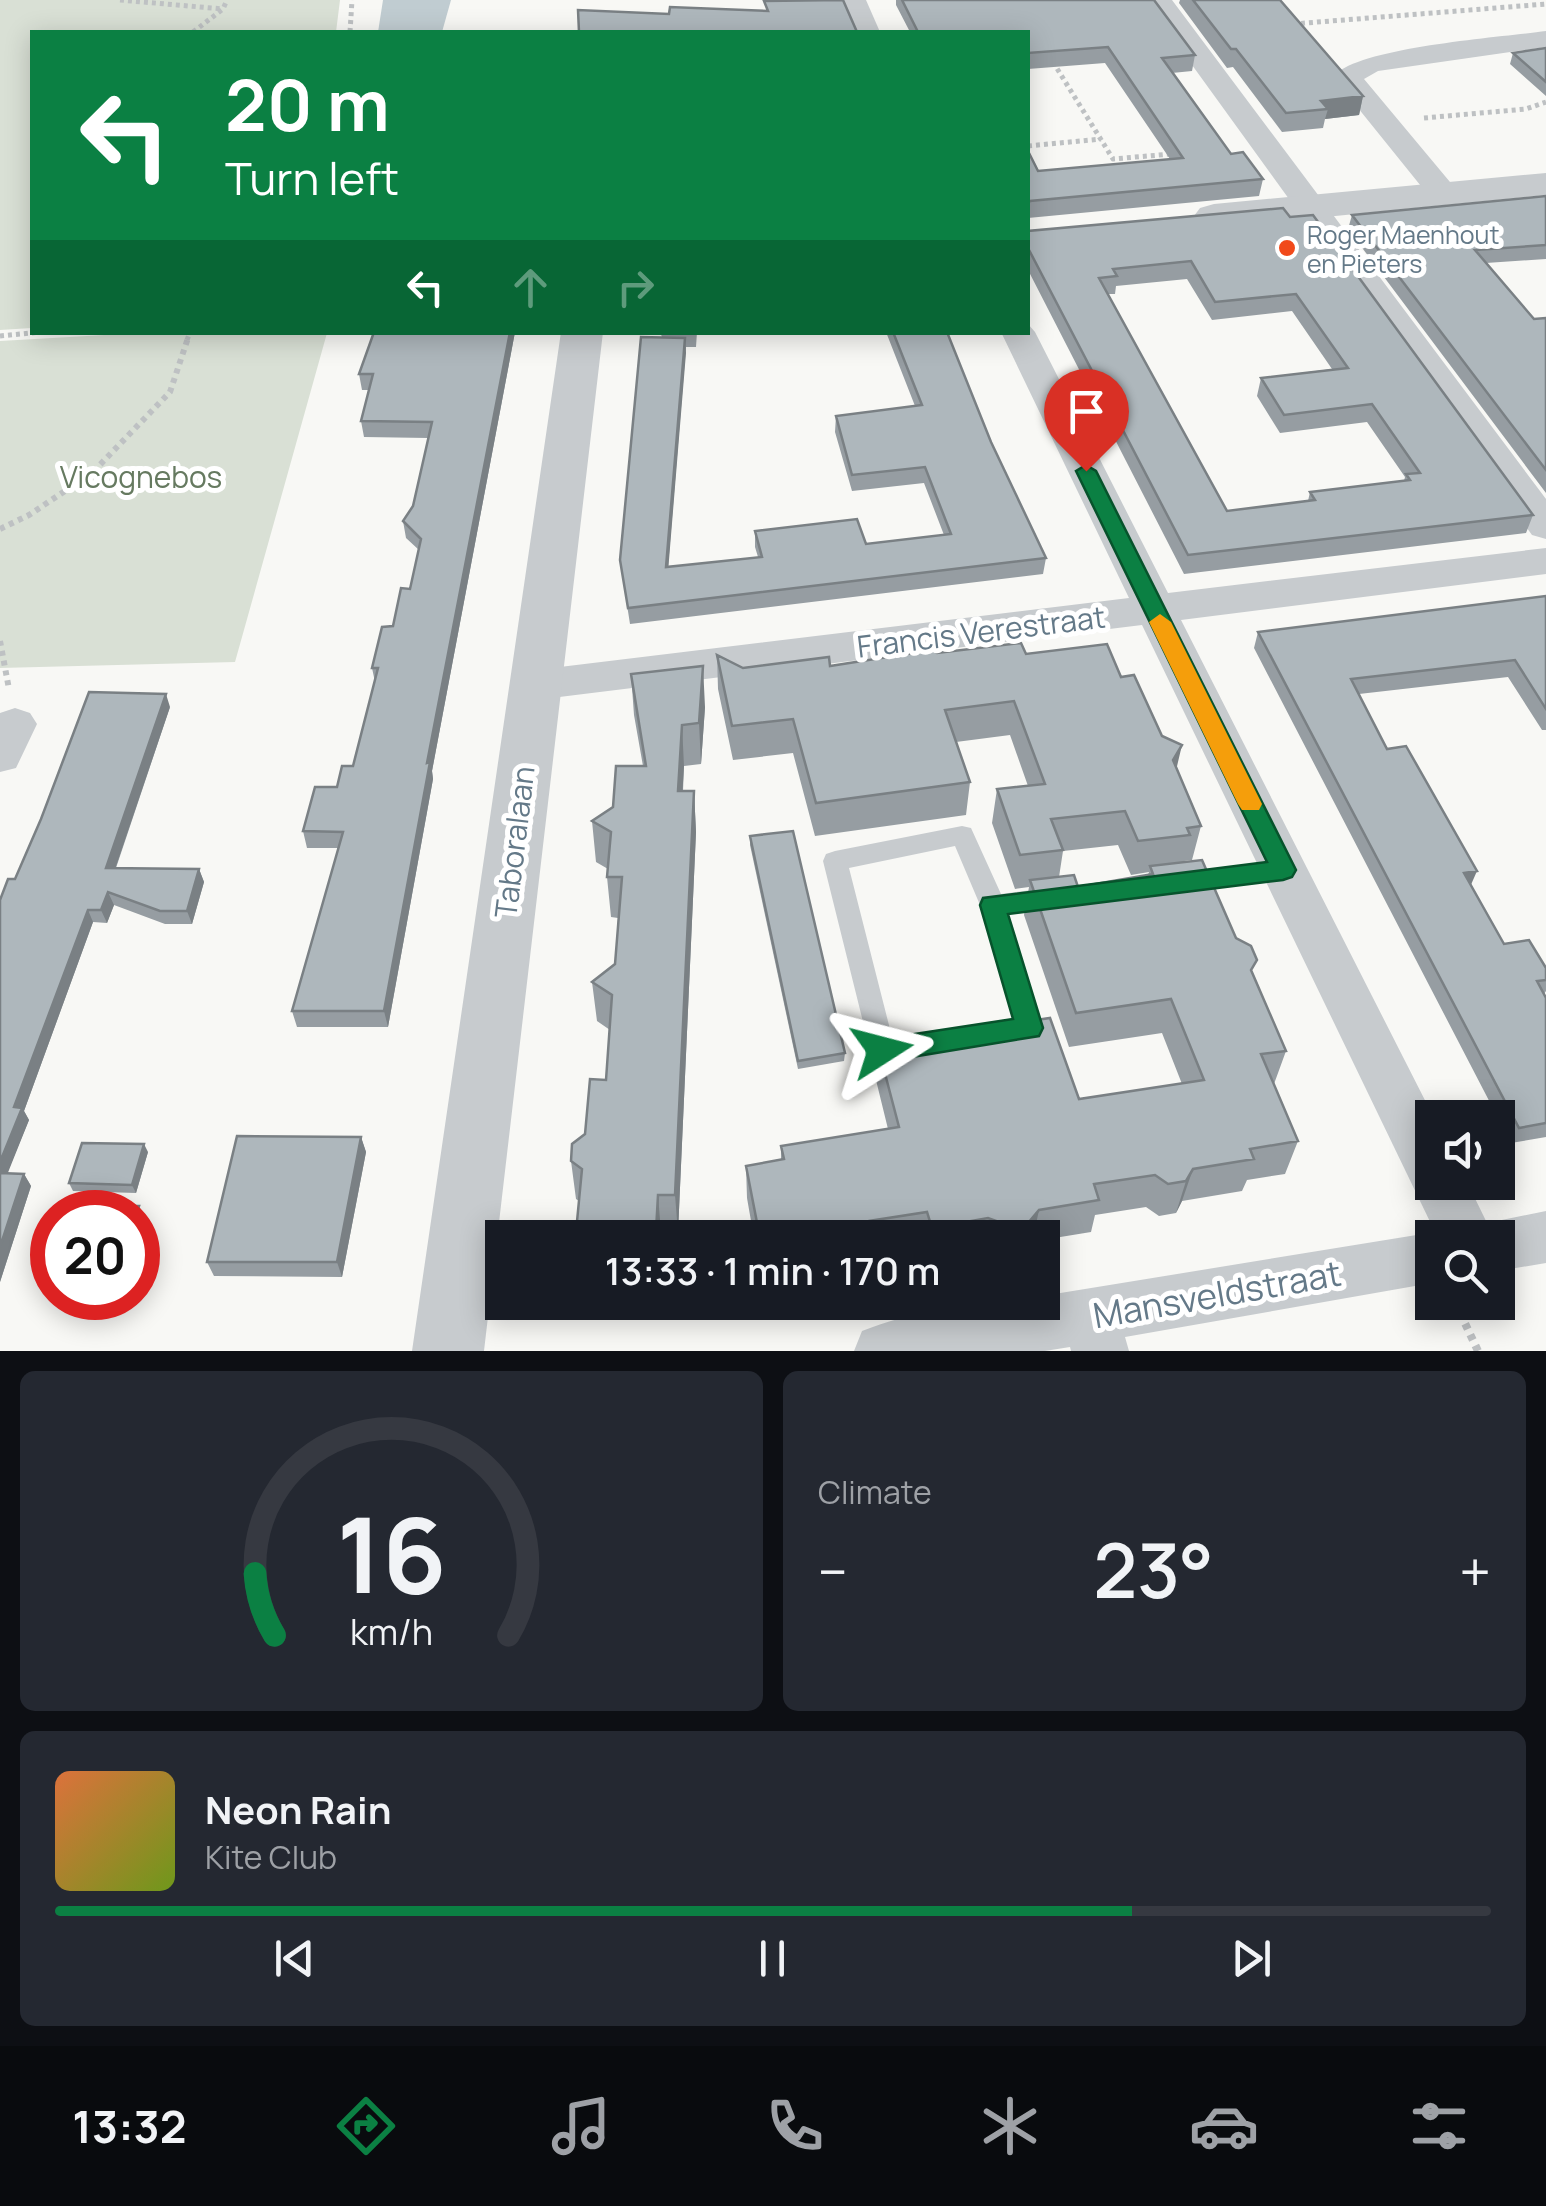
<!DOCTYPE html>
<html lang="en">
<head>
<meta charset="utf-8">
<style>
	body { margin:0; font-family:Manrope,sans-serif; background:#242831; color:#f1f3f6; height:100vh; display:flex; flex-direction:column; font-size:38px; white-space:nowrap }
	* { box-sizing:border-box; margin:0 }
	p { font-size:32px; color:#9ea1a6 }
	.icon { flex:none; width:55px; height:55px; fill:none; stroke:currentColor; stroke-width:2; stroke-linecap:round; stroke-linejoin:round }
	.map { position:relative; height:1351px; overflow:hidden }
	.sheet { display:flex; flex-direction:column; gap:20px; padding:20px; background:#0d0f14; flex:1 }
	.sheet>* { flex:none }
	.banner { position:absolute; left:30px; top:30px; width:1000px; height:305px; border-radius:0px; box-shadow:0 5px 25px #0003; background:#0b8043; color:#fff; overflow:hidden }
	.buttons { position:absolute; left:1415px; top:1100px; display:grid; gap:20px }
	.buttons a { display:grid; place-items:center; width:100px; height:100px; border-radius:0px; background:#171b24; box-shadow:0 5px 25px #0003; font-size:50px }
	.speed { position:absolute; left:30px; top:1190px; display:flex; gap:20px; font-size:50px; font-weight:700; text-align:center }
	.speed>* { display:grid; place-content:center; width:130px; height:130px; border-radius:50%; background:#171b24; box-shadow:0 5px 25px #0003; line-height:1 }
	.speed .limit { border:15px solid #d22; background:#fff; color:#111 }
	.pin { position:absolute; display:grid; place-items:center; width:85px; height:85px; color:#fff; margin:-102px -42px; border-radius:50% 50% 50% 0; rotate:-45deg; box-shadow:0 0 10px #0007 }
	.pin .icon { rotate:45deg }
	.me { position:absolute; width:110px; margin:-55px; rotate:81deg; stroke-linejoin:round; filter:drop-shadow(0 0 8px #0008) }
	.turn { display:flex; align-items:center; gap:35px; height:210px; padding:0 30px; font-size:45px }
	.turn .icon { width:130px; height:130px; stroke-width:2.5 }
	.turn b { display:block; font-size:70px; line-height:85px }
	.lanes { display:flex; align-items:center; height:95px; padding:0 30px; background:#0003; justify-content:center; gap:50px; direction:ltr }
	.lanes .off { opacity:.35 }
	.big { font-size:75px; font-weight:600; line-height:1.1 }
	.sheet .widget { flex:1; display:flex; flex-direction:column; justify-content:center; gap:15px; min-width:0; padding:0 35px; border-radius:15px; background:#242831 }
	.sheet .dial { align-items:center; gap:0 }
	.dial svg { height:260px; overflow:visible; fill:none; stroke:#363941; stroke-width:7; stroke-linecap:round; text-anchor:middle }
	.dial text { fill:#f1f3f6; stroke:none }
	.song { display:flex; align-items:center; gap:30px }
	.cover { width:120px; height:120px; border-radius:15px; background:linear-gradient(135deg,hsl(20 70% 55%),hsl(80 70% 35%)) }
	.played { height:10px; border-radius:5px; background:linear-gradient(90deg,#0b8043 75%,#363941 75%) }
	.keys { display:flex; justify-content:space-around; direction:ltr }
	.heat { display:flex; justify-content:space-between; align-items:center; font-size:55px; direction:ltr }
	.sheet .tiles { flex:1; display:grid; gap:20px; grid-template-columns:1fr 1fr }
	.widget:last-child { grid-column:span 2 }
	.trip { position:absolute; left:485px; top:1220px; width:575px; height:100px; border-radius:0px; background:#171b24; box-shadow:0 5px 25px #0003; font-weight:600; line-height:100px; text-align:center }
	.tabs { display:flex; height:160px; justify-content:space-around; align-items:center; background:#090b0e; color:#9ea1a6 }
	.tabs .icon { width:70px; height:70px }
	.tabs .selected { color:#0b8043 }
	.tabs b { font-size:45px; color:#f1f3f6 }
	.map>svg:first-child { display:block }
</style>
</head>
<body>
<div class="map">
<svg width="1546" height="1351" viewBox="0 0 1546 1351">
	<rect width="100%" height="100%" fill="#f8f8f5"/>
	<path fill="#d9e0d5" d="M0,0H340L336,32H32V328L0,330Z
		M139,333H327L235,662L0,668V341Z"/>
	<path fill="#c0ccd1" d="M426,0H451L442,32H378C390,13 404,7 426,0Z"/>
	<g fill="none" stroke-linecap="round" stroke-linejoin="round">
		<path fill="#c0ccd1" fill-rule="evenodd" d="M383,0H431L428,32H378Z"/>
		<path stroke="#bec1c3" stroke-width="5" stroke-dasharray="4 4" stroke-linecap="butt" d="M120,0L223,9
			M1293,24L1546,4
			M193,32L223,9L227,0
			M350,32L352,0
			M1053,62L1113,159L1171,154
			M1424,118L1526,109L1546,102
			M1028,146L1101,139
			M0,336L41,332
			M187,340L190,332"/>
		<path stroke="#bec1c3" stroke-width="6" stroke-dasharray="5 5" stroke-linecap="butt" d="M0,529L29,515L92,473L170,392L188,338
			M0,641L9,689"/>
		<path stroke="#bec1c3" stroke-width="8" stroke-dasharray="6 6" stroke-linecap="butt" d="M1455,1302L1478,1351"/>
		<path fill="#c7cbce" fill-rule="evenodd" d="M962,826L971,828L1001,894L1056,887L1065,890L1069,897L1065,904L1008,913L1043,1028L1040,1036L1009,1042L999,1039L996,1031L999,1023L1014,1019L980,905L955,846L849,868L892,1037L913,1039L917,1047L913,1055C899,1060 886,1063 872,1058L823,861L826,854L835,851Z
			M1283,860L1292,863L1295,870L1292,877L1283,880L1182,892L1173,889L1169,882L1173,875L1182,872Z"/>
		<path fill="#c7cbce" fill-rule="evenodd" d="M840,0H866L880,32H854Z
			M1145,0H1172L1546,499V539L1532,535Z
			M1546,31V47L1378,71L1364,79L1460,194L1455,201H1433L1333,77C1355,47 1504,37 1546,31Z
			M1028,324L1035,332L1168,593L1546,548V574L1181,620L1434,1118L1432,1182H1467L1487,1223L1546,1211V1263L1498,1271V1238H1432V1283L1125,1337L1129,1351H1071L1070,1347L1045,1351H854L862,1331C916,1309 985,1302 1042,1302V1296L1435,1232L1142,625L535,700L520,696L514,685L520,674L535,670L1129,598L1001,332H1028Z
			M15,708L30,713L37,724L16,768L0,772V713Z"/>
		<path fill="#c7cbce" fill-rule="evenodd" d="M1546,173V195L1214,228L1200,224L1194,216L1200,208L1214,204Z
			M561,332H603L484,1351H412Z"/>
	</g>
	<path fill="#969da2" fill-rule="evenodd" d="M896,0H1154L1195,55L1192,71L1172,73L1231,154L1263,179L1259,196L1028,218V151L1038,171L1170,159L1105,63L1028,69V32H910L896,5Z
		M1180,0H1280L1363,96L1359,115L1325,119L1323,128L1282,132L1233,67L1227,68L1179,3Z
		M1546,48V96L1510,64L1513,53Z
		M1546,196V259L1486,263L1534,319L1546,318V493L1348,229L1352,215Z
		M1283,208L1533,515L1526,533L1184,574L1028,270V231ZM1187,279L1212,320L1292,311L1332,369L1261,378L1257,396L1280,433L1367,422L1405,477L1404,481L1310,492L1308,501L1227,511L1108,294H1115L1116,286Z
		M374,332H515L432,771L433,779L388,1027H297L292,1011L338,848H307L303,831L353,766L375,682L372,668L410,589L419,550L406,538L403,521L413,506L428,438L364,437L361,421L369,390H362L359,374Z
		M660,332H697L696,347H686L668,567L758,557L755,547V531L866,544L944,535L924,483L852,491L835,432L836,416L915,406L886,332H947L991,442L1046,558L1043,574L630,624L620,560L662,337Z
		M1546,596V730H1542L1508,677L1359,694L1387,749L1471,886L1504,944L1546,968V991L1544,994L1546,998V1137L1511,1143L1254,648L1258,632Z
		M937,653L1026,654L1121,677L1177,768L1201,826L1192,860L1184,861V862L1253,973L1286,1051L1274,1084L1298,1141L1285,1174L1247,1180L1242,1191L1182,1201L1176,1213L1159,1216L1146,1207L1095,1215L1091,1232L1042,1240V1238H754L747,1198L746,1166L781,1160V1146L888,1129L875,1076L877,1043L1079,1099L1182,1084L1162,1033L1069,1047L1024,915L1029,887L1015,889L992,823L997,789L1028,786L1010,735L956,742L970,782L966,815L815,836L793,753L733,760L718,689L717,655L743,668L830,666ZM1118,845L1131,875L1149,872L1148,875L1078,887L1059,877L1063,851Z
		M631,674L705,707L701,764L684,766L683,791H694L696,832L678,1232H661V1238H577L579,1201L576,1199L571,1161L585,1134L606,1080L610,1030L597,1021L592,982L615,964L618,918L611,917L607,877L608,869L596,862L592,821L613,807L643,766L634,715Z
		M170,707L116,868L199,869L204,882L192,924H165L114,905L107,923L93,922L24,1111L29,1120L7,1173L24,1174L31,1186L0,1282L15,879Z
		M750,836L845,1053L844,1061L798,1069L750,845Z
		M361,1137L366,1152L342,1277L214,1276L207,1262Z
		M148,1152L136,1193L73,1191L69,1183Z"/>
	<path fill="#7a8084" d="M1363,96L1359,115L1325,119L1328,109L1321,101Z
		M510,332H515L432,771L433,779L388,1027L384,1011L427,763Z
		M685,338L686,353L667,584L666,567Z
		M703,666L705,707L701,764L699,723Z
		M166,694L170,707L111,881L106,868Z
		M682,725L684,766L680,832L678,791Z
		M1182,745L1174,779L1173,760Z
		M694,791L696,832L678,1232L675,1195Z
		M199,869L204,882L192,924L187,911Z
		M1477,871L1470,887L1464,873Z
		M108,892L114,905L107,923L101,910Z
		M88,910L93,922L24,1111L29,1120L3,1185L0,1181V1162L14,1107Z
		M361,1137L366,1152L342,1277L337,1262Z
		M144,1144L148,1152L136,1193L132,1185Z
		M1193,1169L1182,1201L1176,1213L1186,1181Z
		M24,1174L31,1186L0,1282V1247Z
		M658,1195L661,1232V1238H656V1231Z
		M139,1206L143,1214L138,1233L137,1212Z
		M1039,1210L1033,1238H1025L1028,1223Z
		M869,1221L867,1238H841Z"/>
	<path fill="#aeb7bc" stroke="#7a8084" stroke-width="2.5" fill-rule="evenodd" d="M843,0L857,32H579L578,10L669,14L670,7L768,11L764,1Z
		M902,0H1154L1195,55L1162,58L1231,154L1243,152L1263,179L1030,201L1028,203V151L1038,171L1183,158L1108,47L1028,53V32H918Z
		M1193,0H1280L1363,96L1321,101L1328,109L1286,113L1236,49H1231Z
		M1546,48V82L1513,53Z
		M1546,196V245L1475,250L1534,319L1546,318V470L1352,215Z
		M1283,208L1290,217L1313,215L1533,515L1188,555L1028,248V231ZM1191,261L1215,302L1296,294L1348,368L1261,378L1284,415L1372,404L1420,473L1406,474L1410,480L1310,492L1315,500L1227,511L1099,278L1117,276L1113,269Z
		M374,332H510L427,763L430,762L384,1011H292L343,832L303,831L315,787H337L342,766H353L378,668H372L382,627L393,626L401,588L410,589L421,539L403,521L413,506L432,422L361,421L373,374H359Z
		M893,332H947L991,442L1046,558L628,608L620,560L641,337L685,338L666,567L762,557L755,531L857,519L866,544L951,534L925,467L852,475L836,416L922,405Z
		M1546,596V709L1515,660L1351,679L1387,749L1406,746L1477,871L1464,873L1504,944L1529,940L1546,968V980L1537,981L1546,998V1123L1519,1128L1258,632Z
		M1021,643L1026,654L1107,644L1121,677L1134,675L1162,736L1182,745L1173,760L1201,826L1187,828L1190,835L1138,841L1125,811L1051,819L1063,850L1020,855L997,789L1045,784L1014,701L945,710L970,782L816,803L793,719L732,726L717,655L743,668L829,657L830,666L932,650L937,653Z
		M703,666L699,723L682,725L678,791H694L675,1195H658L656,1231H641V1238H588L589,1232H576L582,1169L571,1161L572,1144L585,1134L590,1079L606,1080L612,995L592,982L615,964L622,877H607L611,832L592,821L613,807L616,766H646L631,674Z
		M89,692L166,694L106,868L199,869L187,911H160L108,892L101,910H88L14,1107L22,1108L0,1162V900L8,879H15L41,819Z
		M793,831L845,1053L798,1061L750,836Z
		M1202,860L1236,938L1251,946L1257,960L1251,970L1286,1051L1261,1054L1298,1141L1250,1149L1254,1159L1193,1169L1186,1181L1168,1184L1155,1175L1094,1184L1099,1200L1039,1210L1028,1223L1010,1226L988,1218L932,1228L927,1212L869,1221L857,1234L841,1238H838L827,1228L760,1238L746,1166L784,1159L781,1146L899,1127L877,1043L1050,1018L1079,1099L1204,1080L1171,999L1076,1013L1030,880L1074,875L1078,887L1153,874L1150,866Z
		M237,1136L361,1137L337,1262H207Z
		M82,1143L144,1144L132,1185L69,1183Z
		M0,1173L24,1174L0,1247Z
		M96,1206H139L137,1212H94Z"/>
	<path fill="#0b8043" stroke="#07532c" stroke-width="2.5" d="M1086,465L1096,471L1296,870L1292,877L1283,880L1008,914L1043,1028L1039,1036L882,1062L873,1059L869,1050L873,1042L882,1039L1013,1019L980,905L983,898L1267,862L1076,471Z"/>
	<path fill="#f59e0b" d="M1160,614L1171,622L1262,804L1259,810H1242L1238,804L1149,622Z"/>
	<circle fill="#f14a1b" stroke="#fff" stroke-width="4" cx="1287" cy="248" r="10"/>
	<g text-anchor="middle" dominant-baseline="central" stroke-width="10" stroke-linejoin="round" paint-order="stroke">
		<g font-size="25" fill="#647988" stroke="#fff" text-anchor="start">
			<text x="1307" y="234">Roger Maenhout<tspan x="1307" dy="29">en Pieters</tspan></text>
		</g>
		<g font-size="30" fill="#667a60" stroke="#fff">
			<text x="141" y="476">Vicognebos</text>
		</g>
		<g font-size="30" fill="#647988" stroke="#fff">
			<text transform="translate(981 631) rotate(-7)">Francis Verestraat</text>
			<text transform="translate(514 842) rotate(-83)">Taboralaan</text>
		</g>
		<g font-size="35" fill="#647988" stroke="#fff">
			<text transform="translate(1217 1294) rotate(-10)">Mansveldstraat</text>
		</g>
	</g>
</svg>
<div class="buttons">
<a><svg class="icon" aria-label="sound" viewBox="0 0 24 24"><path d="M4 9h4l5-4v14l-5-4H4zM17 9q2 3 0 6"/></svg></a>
<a><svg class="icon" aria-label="search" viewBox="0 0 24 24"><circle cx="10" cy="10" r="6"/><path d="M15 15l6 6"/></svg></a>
</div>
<div class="speed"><div class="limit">20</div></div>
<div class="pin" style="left:1086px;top:471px;background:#d93025"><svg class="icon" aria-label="arrive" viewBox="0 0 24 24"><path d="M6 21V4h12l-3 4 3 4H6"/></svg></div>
<svg class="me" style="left:882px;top:1050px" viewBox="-20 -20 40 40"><path d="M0-17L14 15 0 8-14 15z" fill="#0b8043" stroke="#fff" stroke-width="4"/></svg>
<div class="trip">13:33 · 1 min · 170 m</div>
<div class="banner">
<div class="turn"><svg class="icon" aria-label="left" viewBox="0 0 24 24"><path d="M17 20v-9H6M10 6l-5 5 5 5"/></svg><div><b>20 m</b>Turn left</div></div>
<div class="lanes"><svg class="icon" aria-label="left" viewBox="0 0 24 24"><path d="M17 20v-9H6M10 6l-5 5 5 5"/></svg><svg class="icon off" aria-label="ahead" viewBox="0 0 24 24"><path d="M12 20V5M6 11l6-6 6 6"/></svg><svg class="icon off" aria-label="right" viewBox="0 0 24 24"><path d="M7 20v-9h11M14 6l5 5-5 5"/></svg></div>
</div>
</div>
<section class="sheet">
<div class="tiles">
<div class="widget dial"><svg viewBox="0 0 100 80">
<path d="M14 69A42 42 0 1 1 86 69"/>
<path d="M14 69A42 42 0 0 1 8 50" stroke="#0b8043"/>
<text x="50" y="56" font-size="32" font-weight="700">16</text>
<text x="50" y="72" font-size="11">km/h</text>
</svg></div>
<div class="widget"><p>Climate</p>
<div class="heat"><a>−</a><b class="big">23°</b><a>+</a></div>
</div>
<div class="widget">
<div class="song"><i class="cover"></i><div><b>Neon Rain</b><p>Kite Club</p></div></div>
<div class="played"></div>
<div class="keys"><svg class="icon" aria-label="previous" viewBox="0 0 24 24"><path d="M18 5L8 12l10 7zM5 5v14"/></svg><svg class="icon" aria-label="pause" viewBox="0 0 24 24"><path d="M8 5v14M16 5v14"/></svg><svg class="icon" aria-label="next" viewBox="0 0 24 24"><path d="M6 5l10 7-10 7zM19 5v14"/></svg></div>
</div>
</div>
</section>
<nav class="tabs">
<b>13:32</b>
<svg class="icon selected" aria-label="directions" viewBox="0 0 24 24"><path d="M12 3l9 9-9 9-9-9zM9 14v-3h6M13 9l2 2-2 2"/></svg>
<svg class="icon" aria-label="music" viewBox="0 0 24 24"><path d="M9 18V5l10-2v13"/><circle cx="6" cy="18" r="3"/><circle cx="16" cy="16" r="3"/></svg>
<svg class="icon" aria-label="phone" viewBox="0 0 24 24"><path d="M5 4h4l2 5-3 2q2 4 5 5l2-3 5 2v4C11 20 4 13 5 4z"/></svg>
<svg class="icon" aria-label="climate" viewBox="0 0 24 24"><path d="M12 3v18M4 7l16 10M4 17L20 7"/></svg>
<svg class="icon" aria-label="car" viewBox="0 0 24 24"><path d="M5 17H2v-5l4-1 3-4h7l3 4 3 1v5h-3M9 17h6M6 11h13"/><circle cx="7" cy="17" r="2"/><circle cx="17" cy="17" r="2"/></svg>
<svg class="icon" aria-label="filters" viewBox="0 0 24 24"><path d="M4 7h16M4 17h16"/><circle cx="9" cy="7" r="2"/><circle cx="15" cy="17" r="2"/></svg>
</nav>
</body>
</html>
